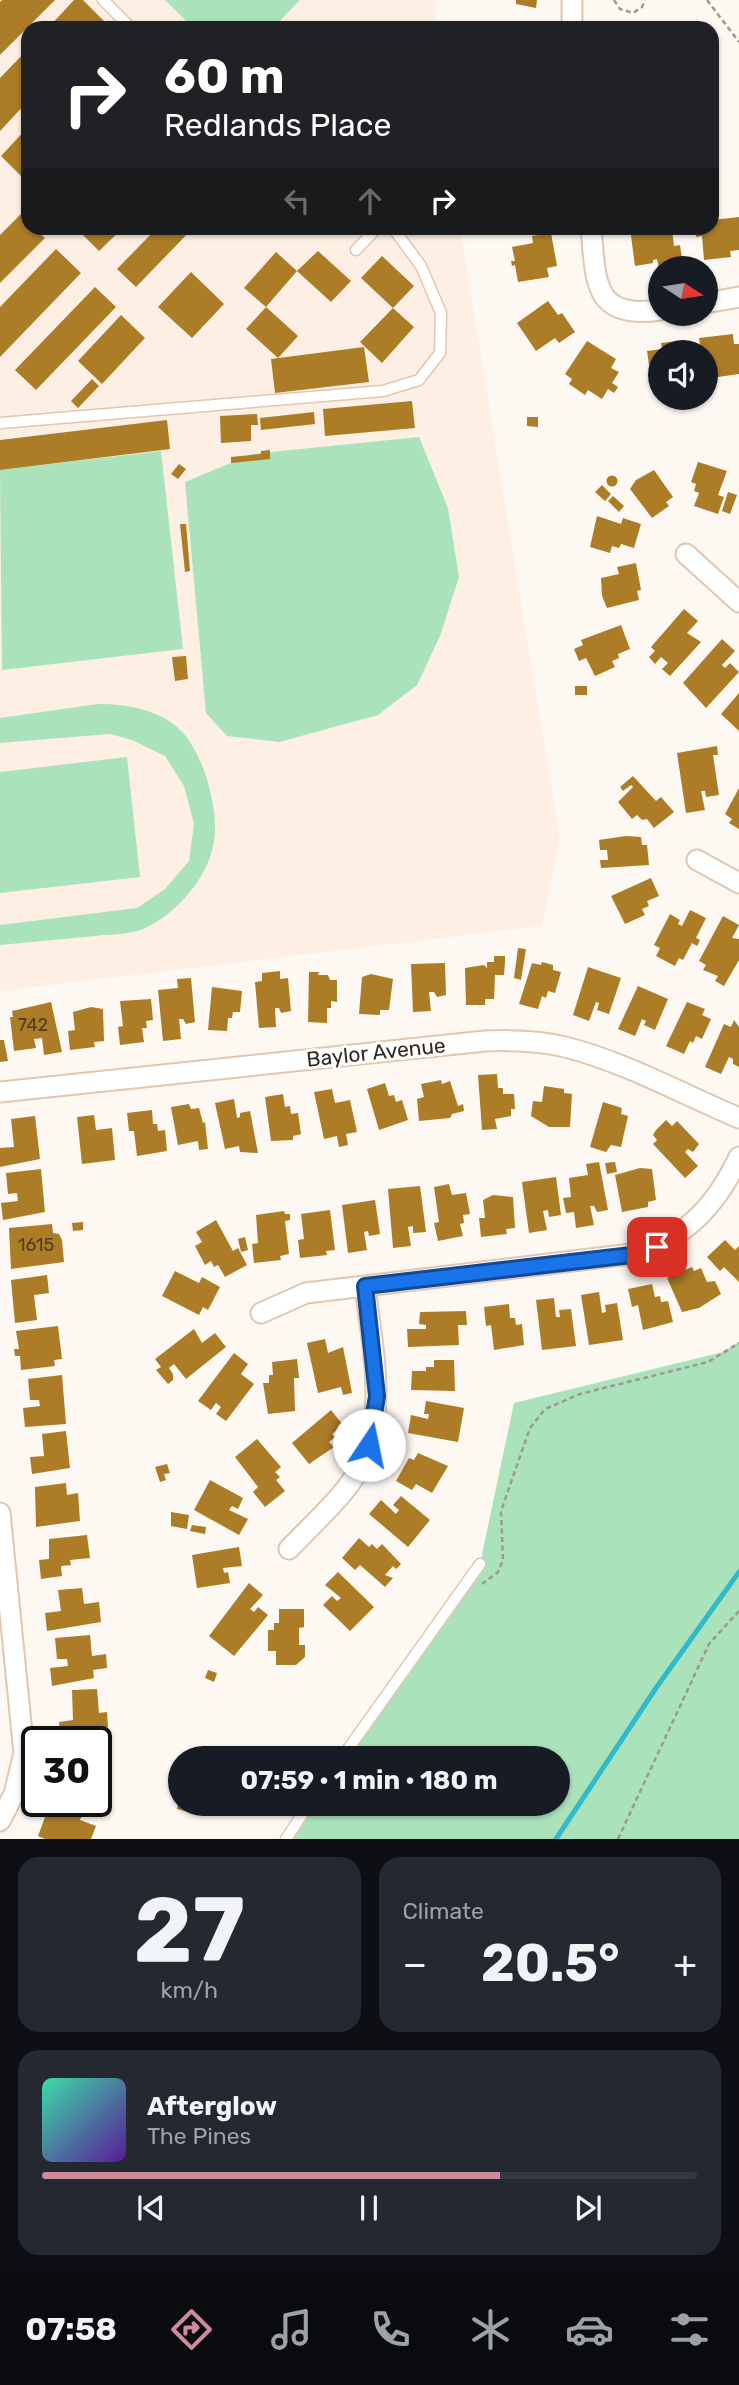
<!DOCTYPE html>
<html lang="en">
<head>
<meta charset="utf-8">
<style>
	body { margin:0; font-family:Rubik,sans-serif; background:#242831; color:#f1f3f6; height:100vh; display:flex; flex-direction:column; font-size:26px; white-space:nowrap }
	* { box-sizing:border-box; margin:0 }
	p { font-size:23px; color:#9ea1a6 }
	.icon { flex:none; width:38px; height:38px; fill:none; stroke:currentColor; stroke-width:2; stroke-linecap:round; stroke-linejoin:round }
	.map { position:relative; height:1839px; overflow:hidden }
	.panel { display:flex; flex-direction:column; gap:18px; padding:18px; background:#0d0f14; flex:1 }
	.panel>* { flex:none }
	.banner { position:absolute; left:21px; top:21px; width:698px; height:214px; border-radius:21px; box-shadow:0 2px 5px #0004; background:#202124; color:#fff; overflow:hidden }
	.needle { width:46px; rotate:102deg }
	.tools { position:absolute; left:648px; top:256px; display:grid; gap:14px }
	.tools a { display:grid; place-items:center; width:70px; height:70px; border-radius:50%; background:#171b24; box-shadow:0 2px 5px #0004; font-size:35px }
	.speed { position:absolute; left:21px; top:1726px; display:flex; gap:14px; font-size:35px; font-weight:700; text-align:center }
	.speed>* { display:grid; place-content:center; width:91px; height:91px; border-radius:50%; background:#171b24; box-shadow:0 2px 5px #0004; line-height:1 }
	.speed .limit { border:4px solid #111; border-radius:10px; background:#fff; color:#111 }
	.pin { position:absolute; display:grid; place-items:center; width:60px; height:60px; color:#fff; margin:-30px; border-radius:14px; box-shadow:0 4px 10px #0006 }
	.me { position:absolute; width:77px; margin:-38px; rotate:11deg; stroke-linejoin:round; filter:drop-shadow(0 0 5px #0008) }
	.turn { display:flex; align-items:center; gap:24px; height:147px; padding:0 28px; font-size:32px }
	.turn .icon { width:91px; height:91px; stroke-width:2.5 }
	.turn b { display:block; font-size:49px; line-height:60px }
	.lanes { display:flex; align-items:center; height:66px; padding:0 28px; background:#0003; justify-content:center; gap:35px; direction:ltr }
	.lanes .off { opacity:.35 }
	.big { font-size:52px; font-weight:700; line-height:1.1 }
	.panel .widget { flex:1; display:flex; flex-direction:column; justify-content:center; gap:10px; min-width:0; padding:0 24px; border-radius:21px; background:#242831 }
	.panel .dial { align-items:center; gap:0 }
	.dial b { font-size:91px; line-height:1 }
	.song { display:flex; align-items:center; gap:21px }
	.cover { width:84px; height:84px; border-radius:10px; background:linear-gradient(135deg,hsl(160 70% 55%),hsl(270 70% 35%)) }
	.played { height:7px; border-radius:4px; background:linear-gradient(90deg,#cf8b9b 70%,#363941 70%) }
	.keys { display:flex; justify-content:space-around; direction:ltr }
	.heat { display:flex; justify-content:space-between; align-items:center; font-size:38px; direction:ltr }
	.panel .tiles { flex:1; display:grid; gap:18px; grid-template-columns:1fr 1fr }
	.widget:last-child { grid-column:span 2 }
	.trip { position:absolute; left:168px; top:1746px; width:402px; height:70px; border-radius:35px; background:#171b24; box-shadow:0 2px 5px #0004; font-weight:700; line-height:70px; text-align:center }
	.tabs { display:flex; height:112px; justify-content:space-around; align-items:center; background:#090b0e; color:#9ea1a6 }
	.tabs .icon { width:49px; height:49px }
	.tabs .active { color:#cf8b9b }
	.tabs b { font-size:32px; color:#f1f3f6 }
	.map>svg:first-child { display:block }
</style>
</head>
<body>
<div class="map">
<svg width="739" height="1839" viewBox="0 0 739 1839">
	<rect width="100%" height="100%" fill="#fef8f3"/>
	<path fill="#fdefe3" d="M0,0H436V28H28V228H460L560,840L542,926L0,991Z"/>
	<path fill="#aae2bc" d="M165,0H300L273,28H193Z
		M419,437L448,508L459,577L440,636L417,685L378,715L279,742L227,736L206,713L185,482L252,454Z
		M161,451L183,649L2,670L0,470Z
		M98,704C128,704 164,710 185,735C205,760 219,810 214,841C209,877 176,915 143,929C129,935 111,934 95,936C64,939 32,942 0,945V925L137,908L165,889L189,861L194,824L184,786L165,756L132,740L110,734L0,743V718Z
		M127,757L140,877L0,893V772Z
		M739,1342V1839H288L309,1804H558V1759H341L480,1564L514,1403L723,1352Z"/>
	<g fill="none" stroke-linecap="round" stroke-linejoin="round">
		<path stroke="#31bacc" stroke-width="5" d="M556,1839L656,1688L739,1572"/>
	</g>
	<path fill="#ac7c27" d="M2,0H55L0,55V2Z
		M74,0H83L104,21L98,28H48Z
		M516,0H537L536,8L516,4Z
		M28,49V101L0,131V78Z
		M28,127V179L26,181L1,156Z
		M21,214L28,221V228H34L45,238L0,283V235Z
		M739,217V250L730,251L731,257L704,260L702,236L696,237L695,228H712V220Z
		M76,228H123L99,251Z
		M157,228H193L136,287L117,269Z
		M630,228L672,229L674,246L680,245L683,265L659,268L657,259L653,260V263L635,266Z
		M551,233L557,266L547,268L549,277L518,282L515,265L512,266L511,261H515L512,247L533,243L532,236Z
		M56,249L81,273L0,357V307Z
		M318,251L351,281L331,302L297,271Z
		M276,252L297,271L266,307L244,288Z
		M382,256L414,286L393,308L361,278Z
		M191,272L224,304L192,338L158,307Z
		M95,287L116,307L36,390L15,370Z
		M548,301L558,315L562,313L575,332L559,343L555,338L536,351L517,323Z
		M266,307L298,336L278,358L246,329Z
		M393,308L414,327L382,363L360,342Z
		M121,315L145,338L102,384L78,361Z
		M733,334L734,344H739V374L711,378L708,357L705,358V352H701L699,338Z
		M587,341L616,359L611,368L619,372L612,383L618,387L614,393L608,389L602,399L588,390L585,395L569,384L572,379L565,374Z
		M679,341H688L689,352H660V392L653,393L647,351L662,349L661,343Z
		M364,347L369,382L275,393L271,359Z
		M92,379L99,386L78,408L71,401Z
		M412,401L415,428L325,436L323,409Z
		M314,412L315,424L261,430L260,418Z
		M257,414L258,425H251V441L221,443L220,416Z
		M527,417H538V427L527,426Z
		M167,420L170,449L0,470V440Z
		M270,450V459L231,463V457L261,454V451Z
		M698,462L727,471L718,495L724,497L718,514L694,506L699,493L694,491L696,484L691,482Z
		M179,464L186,469L178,479L171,474Z
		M654,470L673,497L666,502L669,506L652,518L630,489L636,480Z
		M606.5 481a5.5 5.5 0 1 1 11 0a5.5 5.5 0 1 1-11 0Z
		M602,485L611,494L605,501L595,492Z
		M728,492L737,495L730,514L722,511Z
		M613,496L624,506L619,512L608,501Z
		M597,516L621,524L623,518L641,524L634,548L621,544L619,548L612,546L610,553L590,547Z
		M180,524H186L190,571L185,572Z
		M636,563L641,590L637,591L639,600L607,608L602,596L601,578L619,574L617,567Z
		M684,609L698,621L687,633L701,642L670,676L662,669L668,663L661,657L655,664L649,657L655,651L651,647Z
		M621,625L630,649L618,654L619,658L612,661L615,667L595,676L586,658L579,661L574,649L583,645L581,640Z
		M722,639L735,651L722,665L725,668L730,663L739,672L706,708L683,683Z
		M186,656L188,679L175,681L172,657Z
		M575,686H587V695H575Z
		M739,693V731L721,714Z
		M717,746L718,755H713L719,795L706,797L705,791H701L705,810L686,813L677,753Z
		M633,776L656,801L661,797L674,812L654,828L647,819L642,820L637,815L632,819L618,802L633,787L631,785L623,791L620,787Z
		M739,788V829L729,823L732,819L725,814Z
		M626,836L641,837L642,845H647L649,865L601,868L600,860H608L607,850H600L599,840Z
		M651,878L659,896L647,901L649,906L642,909L645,915L625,924L611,896Z
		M690,910L706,918L696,938L700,940L697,946L692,943L683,960L679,958L675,966L656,956L660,948L654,945L670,914L680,920L678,924L682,926Z
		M723,916L739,925L732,938L739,939V960L724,986L715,981L718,976L703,970L706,965L699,961Z
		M518,948L526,949L521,980L514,978Z
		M494,956H505V962L504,975H495L494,999H485V1005H466L465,968L484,965L487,968V962H494Z
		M542,962L553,965V970L561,972L555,993L548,991L546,998L542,996L538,1009L519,1004L532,963L541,965Z
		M445,963L446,995L437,997L434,992H429L431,1011L413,1012L411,964Z
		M588,967L621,978L609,1014L597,1010L599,1003L596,1002L589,1021L573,1015Z
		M280,971V979L288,978L291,1011L281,1013L279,1008H275L276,1027L259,1028L255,982L262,981V973Z
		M309,972H319L318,975H328L330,980H337V1002L331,1001V1008H327V1023L308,1022Z
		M371,974L393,979L389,1010H380V1015L359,1014L362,977Z
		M191,978L195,1022L186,1024L183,1019H179L181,1039L163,1041L158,990L178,988L177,979Z
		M638,986L668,999L655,1030L644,1025L646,1021L642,1019L635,1036L618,1029Z
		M212,987L242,991L240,1012H233L232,1018H228L227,1031L208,1030Z
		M151,999L153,1020L146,1021L147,1028H142L144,1042L120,1045L118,1027L123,1026L120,1001Z
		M51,1002L62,1052L44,1055L42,1038L34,1039L36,1048L14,1051L10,1017H13L12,1011Z
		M687,1002L705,1009L702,1015L711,1019L702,1039L696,1036L693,1043L690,1041L684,1054L666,1046Z
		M91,1007L103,1009L104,1041L94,1042L95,1047L70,1050L68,1031L75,1030L73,1012Z
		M734,1020L739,1027V1067L733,1064V1059L729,1057L721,1074L705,1067L724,1024L731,1027Z
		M0,1040H4L8,1061L0,1062Z
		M497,1074L498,1088H503V1094H514L515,1109H511V1116L495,1119L497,1129L482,1130L478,1075Z
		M441,1080L442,1084L450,1081L458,1106L463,1104L464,1111L452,1114L450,1118L419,1121L417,1099L424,1097L421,1084Z
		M385,1083L389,1096L394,1095L396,1102L402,1100L408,1120L379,1130L367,1089Z
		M544,1086L564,1089V1093L572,1094L570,1127H549L531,1116L533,1101L542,1102Z
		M332,1089L335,1103L350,1100L357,1132L346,1134L348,1145L339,1147L337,1136L324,1139L314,1092Z
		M283,1094L285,1107L290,1106L291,1114L298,1113L301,1134L293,1136V1140L271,1141L265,1097Z
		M234,1099L237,1118L240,1117V1113L250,1111L258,1153L240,1152L239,1146L225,1149L215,1103Z
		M603,1102L622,1108L621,1114L628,1116L621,1147L611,1145L606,1152L590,1147Z
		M189,1104L191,1109L199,1108L203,1123L205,1122L208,1149L199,1150L198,1141L178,1145L171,1107Z
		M152,1110L153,1124H157L158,1131L165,1130L167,1151L137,1156L134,1131H129L127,1113Z
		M94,1115L96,1130L112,1128L115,1160L82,1164L77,1117Z
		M35,1116L40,1159L0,1167V1148L14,1147L11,1119Z
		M666,1120L672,1126L677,1121L699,1144L693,1152L688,1149L685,1152L698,1166L685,1178L653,1144L657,1140L653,1135L656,1130Z
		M599,1162L608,1210L597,1212L594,1206H590L594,1225L576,1228L574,1212L566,1213L563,1198L571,1197L569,1178L588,1175L586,1164Z
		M615,1162L617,1172L607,1174L605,1163Z
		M640,1168L652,1169L656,1200L648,1202V1207L622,1212L615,1175Z
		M41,1169L45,1212L3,1220L1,1203L18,1201L17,1193L8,1194L6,1173Z
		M556,1177L561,1215L549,1217L548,1210L543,1211L547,1230L529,1233L522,1182Z
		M449,1184L452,1195L466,1193L470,1214L463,1215L464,1223L460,1224L463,1236L438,1241L434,1223L439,1222L434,1187Z
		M420,1186L426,1232L413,1233V1226L408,1227L411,1246L393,1248L388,1189Z
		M493,1195L513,1197L515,1228L506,1229L507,1234L481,1237L479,1218H485L483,1200Z
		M375,1200L380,1234L369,1236L368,1231L364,1232L367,1250L348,1253L342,1205Z
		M330,1210L335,1250L326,1251L327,1255L300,1258L298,1240L304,1239L301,1214Z
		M284,1211L285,1214H290V1220L285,1221L289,1254L280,1256L281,1260L254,1263L252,1244L258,1243L256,1215Z
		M216,1220L233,1251L238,1248L247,1265L225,1277L218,1265L214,1267L211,1261L205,1265L195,1246L202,1242L196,1232Z
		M83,1222V1230L73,1231L72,1223Z
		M52,1224L53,1233L59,1234L62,1240L64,1262L11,1269L9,1228Z
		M245,1237L248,1250L241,1252L238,1239Z
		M725,1240L735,1250L739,1246V1282L724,1267L720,1271L707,1257Z
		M692,1267L694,1271L701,1268L707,1282L715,1281L721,1294L699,1308L682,1312L667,1278Z
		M175,1271L199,1283L202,1277L220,1287L208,1310L203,1307L199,1315L162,1296Z
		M47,1275L49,1293L34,1295L37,1320L15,1323L11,1280Z
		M652,1284L655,1297L660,1296L661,1302L668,1301L673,1322L643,1330L638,1305L632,1307L628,1289Z
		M599,1292L602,1313L606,1312L605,1305L617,1303L623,1340L589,1345L581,1295Z
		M554,1298L556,1317H560L559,1310L571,1309L576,1346L542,1350L536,1300Z
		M509,1304L510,1318H515L516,1325L522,1324L524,1345L494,1350L491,1325L486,1326L484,1307Z
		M466,1311L467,1325H458L459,1345L408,1347L407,1329H426V1325L419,1324L420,1312Z
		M58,1326L62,1359L54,1360L55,1366L21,1370L20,1356H15L14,1349H19L16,1331Z
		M194,1329L202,1343L215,1333L226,1347L186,1379L174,1364L169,1368L173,1374V1380L168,1384L156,1370L161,1367L155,1359Z
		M325,1339L328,1353L343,1347L352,1393L343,1395L341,1387L318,1393L307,1343Z
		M234,1353L248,1364L241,1374L254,1384L226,1421L216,1414L221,1407L216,1403L211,1410L198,1401Z
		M297,1359L299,1378H294L295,1411L268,1414L263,1383H269V1375H273L272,1362Z
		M434,1360H454L455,1391L411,1390L412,1371H426V1367H434Z
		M62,1375L66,1424L25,1427L23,1408L40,1406L39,1400H30L28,1379Z
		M426,1401L464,1408L458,1442L408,1433L411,1415L428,1419L429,1414H424Z
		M331,1410L343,1425L332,1434L335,1437L329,1442L334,1447L309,1464L292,1443Z
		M66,1431L70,1468L32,1474L30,1457L44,1456L42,1434Z
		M257,1439L281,1467L275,1472L280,1477L276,1480L285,1491L265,1507L253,1492L258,1487L235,1457Z
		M418,1453L448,1466L432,1493L416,1484L412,1490L396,1481L409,1458L414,1460Z
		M167,1464L170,1473L164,1474L166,1480L160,1482L155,1467Z
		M210,1480L243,1498L238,1509L232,1506L229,1510L248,1519L239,1535L194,1510Z
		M66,1483L67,1495L78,1493L80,1521L36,1527L35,1487Z
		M401,1496L430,1520L408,1547L369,1514L381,1500L396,1514L399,1510L393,1505Z
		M171,1512L189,1515L187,1529L171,1526Z
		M192,1525L206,1527L205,1534L190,1531Z
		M87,1535L90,1558L70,1560L71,1565L61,1566L62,1576L41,1579L39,1560L49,1559V1539Z
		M359,1538L369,1547L372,1544L377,1549L382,1544L401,1564L396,1569L393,1566L385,1575L393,1578L385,1587L360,1565L355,1570L342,1558Z
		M239,1547L242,1566L223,1568L224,1573L228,1572L230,1583L197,1588L192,1555Z
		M338,1572L374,1607L350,1631L323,1605L332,1596L337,1601L341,1598L325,1585Z
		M249,1583L263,1595L250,1609L254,1612L258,1607L268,1615L234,1656L209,1636Z
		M82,1588L84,1604L99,1602L101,1622L47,1631L45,1613L61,1611L58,1590Z
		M279,1609H304V1627L299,1628V1645H305V1657L296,1665H276V1651H268V1630H274V1623H279Z
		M90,1635L92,1656L106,1654L107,1668L93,1670L94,1678L52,1686L50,1668L68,1666L67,1659H57L55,1638Z
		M208,1670L217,1673L214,1682L205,1678Z
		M97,1689L99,1713L107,1712L108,1727L80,1731L81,1737L61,1740L59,1722L73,1720L72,1690Z
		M96,1749L104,1751L97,1784H96Z
		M51,1801L83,1812L80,1820L96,1826L91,1839H45L38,1836Z
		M178,1804H191L189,1812L177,1809Z"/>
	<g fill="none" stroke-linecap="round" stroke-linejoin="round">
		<g stroke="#e3c6af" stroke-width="13">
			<path id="service" d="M103,0L131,28
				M356,250L377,228
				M0,423L383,391L419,380L440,353L441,313L421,266L393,228
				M341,1759L480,1564
				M286,1839L309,1804"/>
		</g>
		<g stroke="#e3c6af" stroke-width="23">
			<path id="minor" d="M572,28V0
				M591,228C596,280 592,320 660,310
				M705,303L739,297
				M686,554L739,602
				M697,860L739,883
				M0,1092L485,1041C511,1040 539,1040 565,1047C625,1062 682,1094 739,1118
				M261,1313L306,1293L640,1253C688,1235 717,1204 739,1157
				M0,1513L24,1753L14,1794L0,1821
				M289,1549C308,1529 328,1511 345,1490C393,1431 373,1355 365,1286"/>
		</g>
		<path stroke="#9f9790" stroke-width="2.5" stroke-dasharray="5 3.5" stroke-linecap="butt" d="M614,0L620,9L633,13L642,7L645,0
			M707,0L739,42
			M482,1584L498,1572L503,1560L501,1511L530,1428L545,1409L580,1394L708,1362L739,1343
			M618,1839L709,1644L739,1611"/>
		<use href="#service" stroke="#fff" stroke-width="10"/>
		<use href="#minor" stroke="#fff" stroke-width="19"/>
	</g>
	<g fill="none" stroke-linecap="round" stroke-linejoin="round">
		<g stroke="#114b97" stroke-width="18">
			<path id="route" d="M369,1445L377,1396L365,1286L640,1254L657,1247"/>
		</g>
		<use href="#route" stroke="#1a73e8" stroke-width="12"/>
	</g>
	<g text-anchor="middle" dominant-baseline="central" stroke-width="6" stroke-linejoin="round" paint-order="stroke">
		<g font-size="18" fill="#523e22">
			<text x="33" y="1025">742</text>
			<text x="36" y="1245">1615</text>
		</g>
		<g font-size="21" fill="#342920" stroke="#fff">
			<text transform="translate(376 1052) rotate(-6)">Baylor Avenue</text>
		</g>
	</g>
</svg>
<div class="tools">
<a><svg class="needle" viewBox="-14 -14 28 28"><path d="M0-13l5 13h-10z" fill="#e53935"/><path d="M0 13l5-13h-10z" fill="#9ea1a6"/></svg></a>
<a><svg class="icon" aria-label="sound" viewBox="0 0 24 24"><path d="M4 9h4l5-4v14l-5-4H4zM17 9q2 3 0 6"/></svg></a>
</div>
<div class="speed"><div class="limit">30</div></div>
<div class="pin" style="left:657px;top:1247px;background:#d93025"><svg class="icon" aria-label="arrive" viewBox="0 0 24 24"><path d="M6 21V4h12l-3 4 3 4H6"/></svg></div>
<svg class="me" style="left:369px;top:1445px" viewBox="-20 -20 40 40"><circle r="19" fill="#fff"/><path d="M0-13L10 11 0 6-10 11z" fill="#1a73e8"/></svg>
<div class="trip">07:59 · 1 min · 180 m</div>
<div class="banner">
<div class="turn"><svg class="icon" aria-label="right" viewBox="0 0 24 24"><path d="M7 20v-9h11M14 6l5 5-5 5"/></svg><div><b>60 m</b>Redlands Place</div></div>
<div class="lanes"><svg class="icon off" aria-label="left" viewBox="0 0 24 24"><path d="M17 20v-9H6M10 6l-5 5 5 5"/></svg><svg class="icon off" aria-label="ahead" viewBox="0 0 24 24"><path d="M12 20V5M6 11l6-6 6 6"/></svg><svg class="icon" aria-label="right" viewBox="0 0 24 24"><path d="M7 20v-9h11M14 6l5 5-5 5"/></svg></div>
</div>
</div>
<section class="panel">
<div class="tiles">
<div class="widget dial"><b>27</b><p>km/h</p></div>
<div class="widget"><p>Climate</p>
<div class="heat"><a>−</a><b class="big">20.5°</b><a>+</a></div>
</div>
<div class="widget">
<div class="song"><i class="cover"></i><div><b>Afterglow</b><p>The Pines</p></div></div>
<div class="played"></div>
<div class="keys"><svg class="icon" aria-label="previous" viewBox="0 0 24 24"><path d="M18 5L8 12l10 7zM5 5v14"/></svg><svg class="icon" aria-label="pause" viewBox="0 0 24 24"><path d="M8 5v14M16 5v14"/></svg><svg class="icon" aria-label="next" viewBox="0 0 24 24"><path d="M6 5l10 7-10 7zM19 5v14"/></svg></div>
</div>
</div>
</section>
<nav class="tabs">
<b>07:58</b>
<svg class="icon active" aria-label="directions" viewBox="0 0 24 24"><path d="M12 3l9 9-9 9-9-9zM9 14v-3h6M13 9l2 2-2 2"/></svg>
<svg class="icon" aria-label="music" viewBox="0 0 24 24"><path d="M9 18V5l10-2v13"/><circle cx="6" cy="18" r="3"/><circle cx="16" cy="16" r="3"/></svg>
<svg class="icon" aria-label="phone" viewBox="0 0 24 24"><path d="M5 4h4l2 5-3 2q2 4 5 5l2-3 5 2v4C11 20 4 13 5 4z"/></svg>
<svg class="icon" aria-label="climate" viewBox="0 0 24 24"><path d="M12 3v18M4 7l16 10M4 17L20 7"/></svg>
<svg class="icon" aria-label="car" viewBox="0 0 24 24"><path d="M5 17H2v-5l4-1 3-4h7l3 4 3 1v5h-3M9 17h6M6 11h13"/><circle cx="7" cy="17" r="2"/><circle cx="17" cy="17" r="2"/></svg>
<svg class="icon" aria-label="filters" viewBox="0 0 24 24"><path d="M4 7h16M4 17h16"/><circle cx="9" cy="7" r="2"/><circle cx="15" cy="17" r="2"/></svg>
</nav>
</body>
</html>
